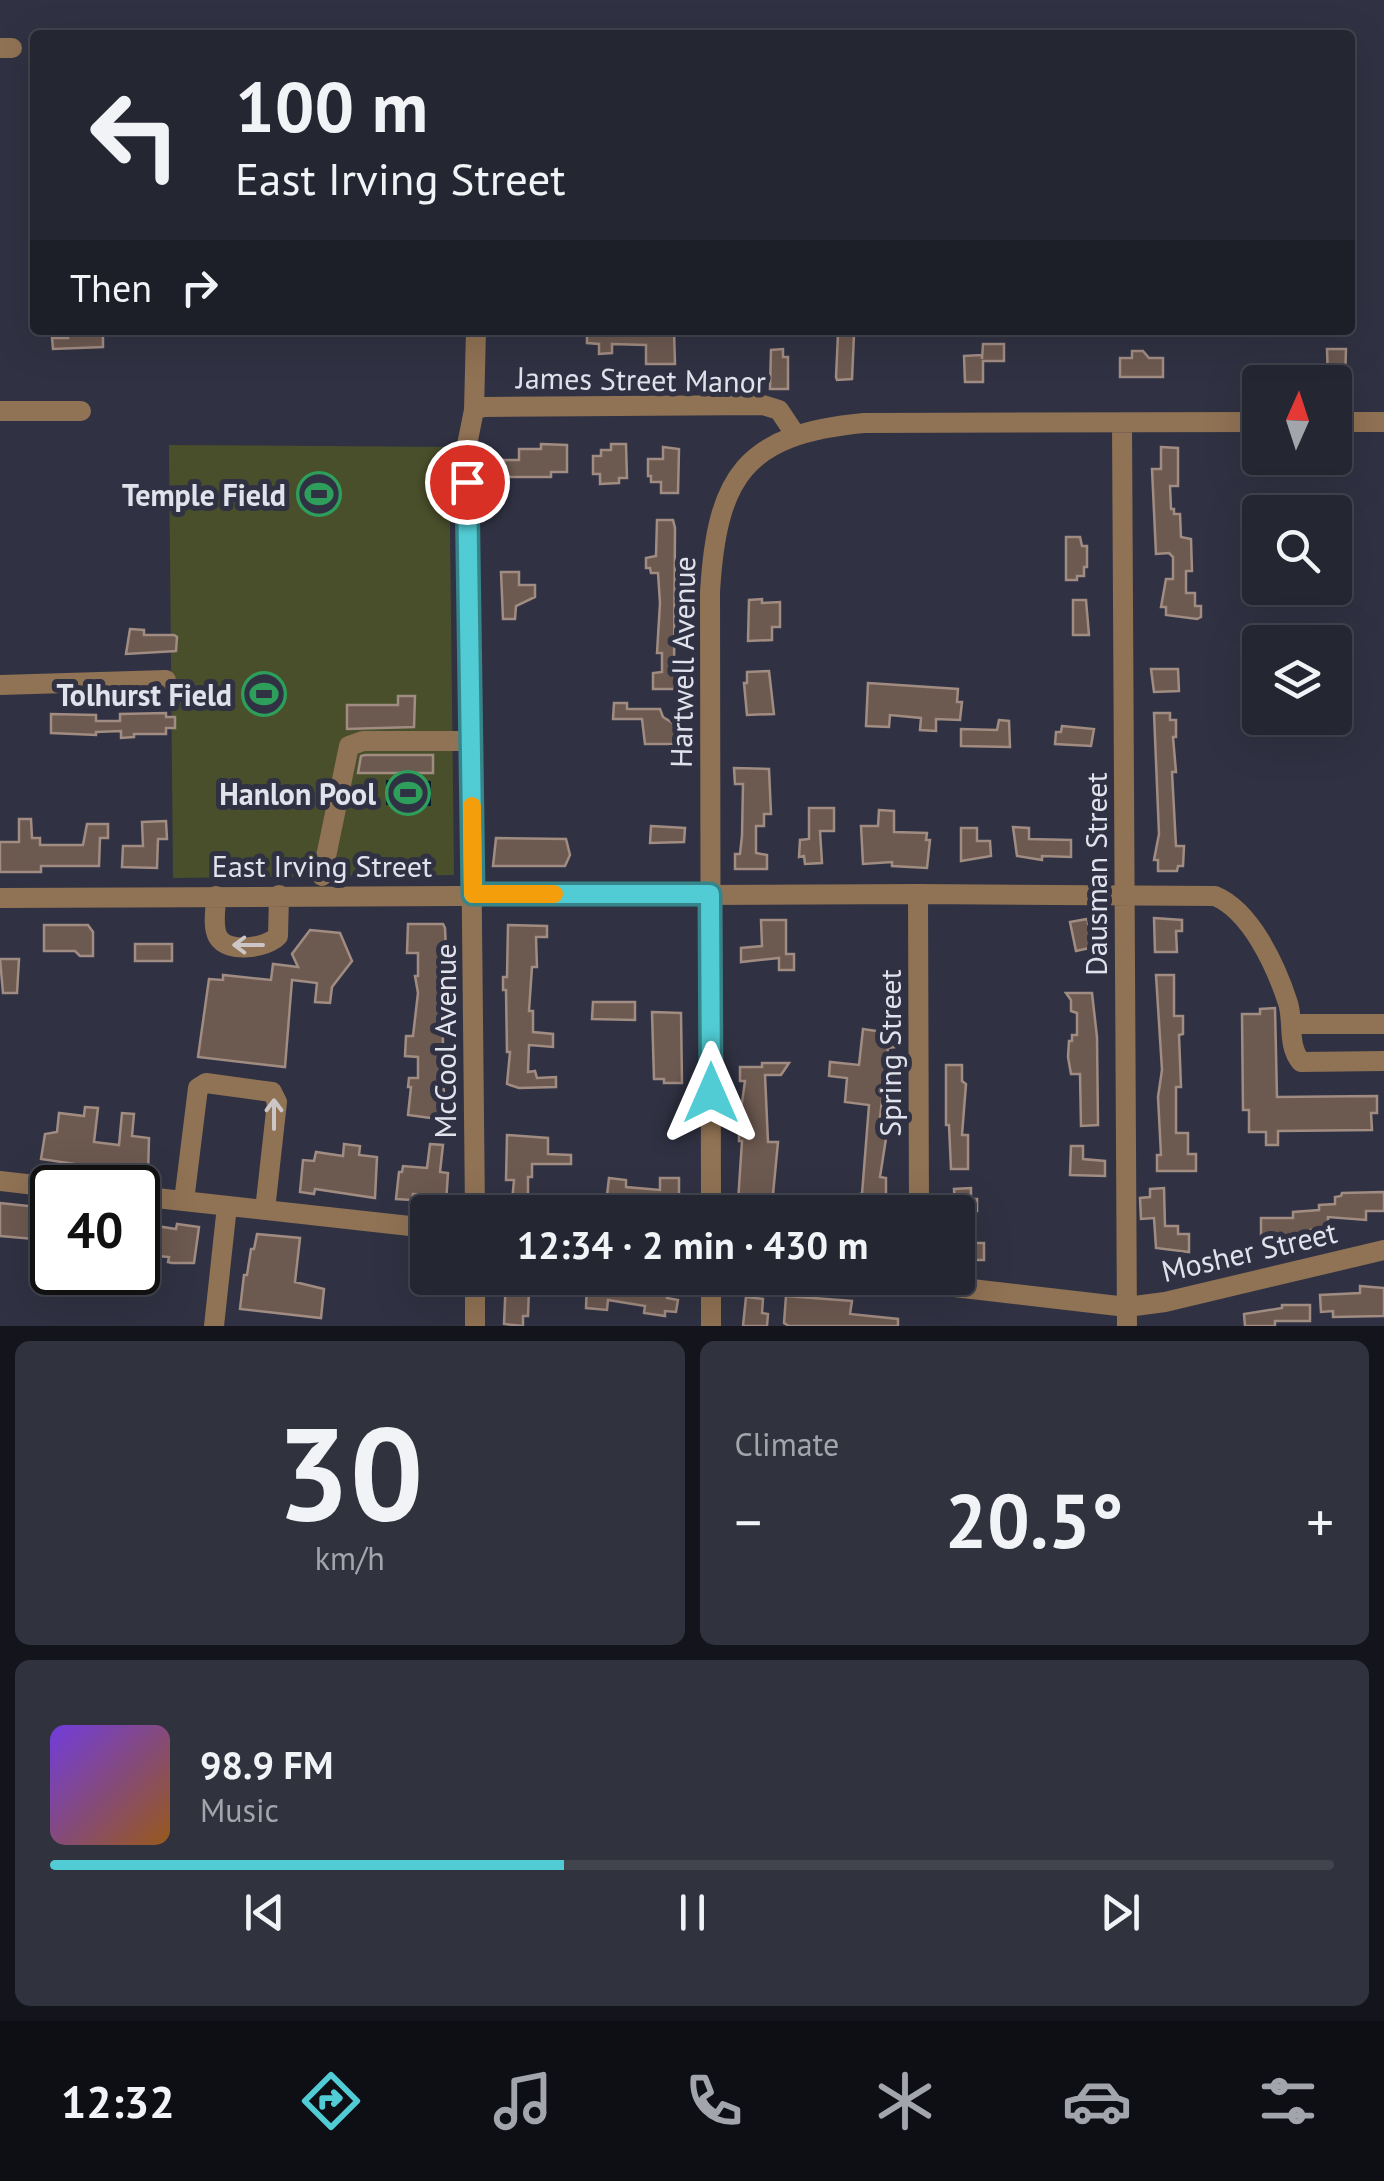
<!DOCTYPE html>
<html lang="en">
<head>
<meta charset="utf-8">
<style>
	body { margin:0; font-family:"PT Sans",sans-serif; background:#30323e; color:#f1f3f6; height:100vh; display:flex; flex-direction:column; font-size:38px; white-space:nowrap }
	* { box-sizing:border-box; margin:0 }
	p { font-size:32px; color:#a3a5ac }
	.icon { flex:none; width:55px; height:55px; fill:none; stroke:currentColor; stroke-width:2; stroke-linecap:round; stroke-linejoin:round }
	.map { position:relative; height:1326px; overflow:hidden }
	.side { display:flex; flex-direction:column; gap:15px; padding:15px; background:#14151c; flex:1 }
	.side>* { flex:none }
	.hud { position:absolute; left:30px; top:30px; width:1325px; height:305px; border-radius:10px; box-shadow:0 10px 40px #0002,0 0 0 2px #41434d; background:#242632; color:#f1f3f6; overflow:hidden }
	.needle { width:65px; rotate:3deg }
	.buttons { position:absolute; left:1242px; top:365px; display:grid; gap:20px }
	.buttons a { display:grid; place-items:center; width:110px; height:110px; border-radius:10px; background:#242632; box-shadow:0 10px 40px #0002,0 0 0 2px #41434d; font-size:50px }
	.speed { position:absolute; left:30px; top:1165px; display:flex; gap:20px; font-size:50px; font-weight:700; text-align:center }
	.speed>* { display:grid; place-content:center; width:130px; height:130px; border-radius:50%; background:#242632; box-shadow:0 10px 40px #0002,0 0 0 2px #41434d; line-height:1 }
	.speed .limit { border:5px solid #111; border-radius:15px; background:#fff; color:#111 }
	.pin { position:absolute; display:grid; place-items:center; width:85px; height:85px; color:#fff; margin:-42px; border:5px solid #fff; border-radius:50%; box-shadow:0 2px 10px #0007 }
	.me { position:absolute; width:110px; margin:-55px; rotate:0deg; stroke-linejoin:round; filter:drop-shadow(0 0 8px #0008) }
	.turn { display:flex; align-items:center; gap:35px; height:210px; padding:0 40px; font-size:45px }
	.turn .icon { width:130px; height:130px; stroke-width:2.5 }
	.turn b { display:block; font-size:70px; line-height:85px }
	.then { display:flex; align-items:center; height:95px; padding:0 40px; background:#0003; gap:20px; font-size:38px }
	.big { font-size:75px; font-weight:700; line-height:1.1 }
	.side .card { flex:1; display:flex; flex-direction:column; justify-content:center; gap:15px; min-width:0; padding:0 35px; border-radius:15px; background:#30323e }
	.side .dial { align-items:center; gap:0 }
	.dial b { font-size:130px; line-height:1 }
	.song { display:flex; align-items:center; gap:30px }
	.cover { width:120px; height:120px; border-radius:15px; background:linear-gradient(135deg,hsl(260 70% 55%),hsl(30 70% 35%)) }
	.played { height:10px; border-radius:5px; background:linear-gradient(90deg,#51ccd5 40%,#41434d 40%) }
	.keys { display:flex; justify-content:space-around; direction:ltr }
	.heat { display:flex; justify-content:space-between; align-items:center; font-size:55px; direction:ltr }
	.side .tiles { flex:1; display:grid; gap:15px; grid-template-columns:1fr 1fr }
	.card:last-child { grid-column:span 2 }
	.trip { position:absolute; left:410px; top:1195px; width:565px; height:100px; border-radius:10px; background:#242632; box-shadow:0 10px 40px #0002,0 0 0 2px #41434d; font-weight:700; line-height:100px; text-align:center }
	.dock { display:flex; height:160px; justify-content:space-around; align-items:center; background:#0e0f14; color:#a3a5ac }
	.dock .icon { width:70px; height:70px }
	.dock .selected { color:#51ccd5 }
	.dock b { font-size:45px; color:#f1f3f6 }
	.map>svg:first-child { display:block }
</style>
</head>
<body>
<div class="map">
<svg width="1384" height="1326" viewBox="0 0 1384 1326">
	<rect width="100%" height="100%" fill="#303243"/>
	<path fill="#494f2b" d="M169,445L449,447L454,875L173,878Z"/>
	<path fill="#001b30" d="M386,780L431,781V806L386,805Z"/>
	<path fill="#6c5950" stroke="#a18c82" stroke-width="2.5" d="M68,330H103V347L53,349L52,338H68Z
		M624,330L674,331L675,364H646V345L612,344V353L599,354V344L587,343V335L624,334Z
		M838,334L854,335L852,379L837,380L836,377Z
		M983,344H1004V361H983V382H965L964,356L982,355V359Z
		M783,349V357H788V389H770L771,350Z
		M1327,349H1346L1345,380H1328Z
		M1132,351H1143L1149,358H1163V377H1120V358H1132Z
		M541,444L567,445V472H551V477H504V460H519V449H541Z
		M611,444H626L627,478H619V483L600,484V474H593V456H601V450H611Z
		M663,447L679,449L678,493H661V482H651V476H648V459H663Z
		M1161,447L1178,448V486H1170L1171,509H1174V514H1180L1181,537L1191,539L1192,571H1186V593H1195V606H1201V617L1197,619L1166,615V607H1161L1166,579H1173V557L1169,553L1156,554L1152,469H1161Z
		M657,520H673L675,528L674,672L679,673L677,689H653V673L662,672V653H657L660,603L658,573H651L650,568H646V558L656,556Z
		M1066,537H1080L1082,546H1087V567H1084V576H1077V580H1066Z
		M501,572H519V585H535V597L516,606L515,619H503Z
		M762,599V603L780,602V627H772V640L748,641L749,600Z
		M1073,600H1086L1089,635H1073Z
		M130,629L144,630V635H174L177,637L176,651L126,654Z
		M1151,669H1178L1179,691L1154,692Z
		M769,671L774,714L747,715L744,683H747V672Z
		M868,683L958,689L957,702H962L960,720L936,719V731L920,730L921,718L890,715L889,727L866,726Z
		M398,696H415L414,727L347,729V705H398Z
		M614,703H627V709H660L663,717L676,725L677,744H645L642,719H613Z
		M166,713V717H175V728H166V734H134V737L121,738V731L96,732V735L51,733V714L96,715V721H120V714Z
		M1154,713H1170V720H1176V737H1173L1176,772H1172L1176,846H1184L1183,866H1178L1177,871H1158V860H1154L1159,834Z
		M999,720L1009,721L1010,747L961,746V729L997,730Z
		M1062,726L1094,729L1091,746L1055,744L1056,732H1061Z
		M365,755H433V773H358L361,756Z
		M734,768L769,769L771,814H764V826H756V853L767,855V869H735V854H740L742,836L743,784H735Z
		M809,808H834V831H820L822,863L805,864L804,856L799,857L800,840L809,839Z
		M879,810L894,811V832L927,833L926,840H930L927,868L892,866V862L863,864L861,826H878Z
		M19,819H31L32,838H40V845H83L87,824H108V838H100L99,866H41V872H0V842H19Z
		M166,821L167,839H158L157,868L122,867L123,846H143L142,822Z
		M651,826L685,828L684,842L650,843Z
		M1013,827L1029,828V839L1071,840V857L1042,856V860L1017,856Z
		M961,828H977V841H990L991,856L961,861Z
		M496,838L566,839L570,855L565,866H493Z
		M1154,918L1182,920V931H1176L1177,952H1155Z
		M1087,919L1094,947L1076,951L1070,922Z
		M761,920H786V954H794V970H779V958L741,962V948L762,946Z
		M408,924H443L445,928L448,992H442L444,1101L442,1118L438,1119L408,1115L411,1087H408L409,1078H418V1057L405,1056L406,1036H413L418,993L415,976H418V953H407Z
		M44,925H88L93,932V956H80L75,951H44Z
		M508,925L547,926V937H536L537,967H532L529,1011H533V1032L553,1034V1047L529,1045L528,1072L535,1071L537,1078L556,1077V1087L519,1088L507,1084L510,1052H507L506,990H503V977H507Z
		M310,930L340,933L352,961L332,987L330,1003L315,1002L317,983L292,980L285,1067L198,1057L209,979L223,980V975L271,980L273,964L298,967L292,954Z
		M135,944H172V961H135Z
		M0,959H19L17,993H3Z
		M1156,975H1174V1016H1183V1034L1179,1035L1181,1087H1176V1133H1188V1154H1196V1171H1157V1155H1161L1158,1097L1162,1070Z
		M1066,993H1092L1097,1037L1098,1125L1081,1126L1080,1074H1071L1068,1057L1069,1041H1072V1035H1077V1013L1071,1011V1000Z
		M593,1002H635V1020L592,1019Z
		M1275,1008L1277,1097L1377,1096V1113H1371L1372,1130L1278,1131V1145H1266V1132H1249V1110H1243L1242,1014H1260V1009Z
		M652,1012L681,1013L682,1083H664V1079H654Z
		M863,1029L897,1034L896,1047L888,1048L880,1118L889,1119L880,1177L886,1178V1207L859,1204L860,1194H862L869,1105L845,1102L847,1078L829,1076L830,1062L859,1065Z
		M762,1063H789L781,1075H765L768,1142H778L772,1205L768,1207L738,1202L742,1141H739V1124L745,1081H740V1067H762Z
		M946,1065H962V1081L966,1084L962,1135H968V1169H951L949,1125H946Z
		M85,1107L98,1108L94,1142L119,1145L122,1113L134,1114L132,1136L149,1138L148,1175L41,1159L45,1134L57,1132L59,1113L84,1116Z
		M507,1135L548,1138V1154L571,1155V1164H532V1177H528V1199L558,1202L557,1212H511L514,1180H506Z
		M344,1144L360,1146L359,1155L377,1157L375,1198L315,1189L314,1194L300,1192L303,1160L314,1161L316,1152L343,1156Z
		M430,1144L443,1145L440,1172L448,1173L446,1203L432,1202L433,1195L413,1194L412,1200L396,1199L399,1172H402L403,1166L427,1168Z
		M1071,1146H1083V1159L1105,1161V1176L1070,1175Z
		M609,1178L626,1180V1187L660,1190V1178H679V1210L660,1212V1201H638L637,1212H622L623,1206L606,1204Z
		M971,1188V1199H977V1211H972L970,1243H984V1260H958L954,1189Z
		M1164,1188L1165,1226H1178V1234H1189V1252L1156,1248L1154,1218L1141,1219L1140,1198L1150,1197V1189Z
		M1384,1192V1211H1366V1220L1328,1217V1229L1311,1230V1233H1306L1307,1239L1261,1237V1218H1293V1212L1319,1210V1205L1335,1204V1197L1341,1196L1342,1193Z
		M0,1203L48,1208L45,1240L0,1236Z
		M138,1223L176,1229L177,1224L199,1227L194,1263H172L168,1262L169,1257L138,1254Z
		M257,1234L300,1238L295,1282L324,1289L321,1318L240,1309L244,1275H247L251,1249H254Z
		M506,1278H533L532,1289H529L528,1316H523V1326L504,1324Z
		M618,1278L634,1279L633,1289L667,1294V1298L678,1300L676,1312L665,1311V1316L644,1313L645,1306L608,1300L607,1310L586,1308L587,1279L618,1282Z
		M1360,1286L1384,1288V1316L1333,1317V1311L1321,1312L1320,1295L1360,1293Z
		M786,1296L852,1301L850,1314L898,1319V1326H789L784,1323Z
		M746,1297L763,1299L762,1313L768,1314L767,1326H743Z
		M1282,1305H1310V1321H1275V1326H1245L1244,1314L1282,1308Z"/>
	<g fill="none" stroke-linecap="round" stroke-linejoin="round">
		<path stroke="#907254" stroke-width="20" d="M0,48H12
			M474,410L484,407L763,405L779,410L795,434
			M0,411H81
			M1335,422H1384
			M1122,423L1127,1326
			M0,685L166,680
			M322,876L349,746L363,741H471
			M918,894L919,1212
			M216,896C216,908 212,926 218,937C228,954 267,948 278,936L279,895
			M0,898L918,894L1215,896C1251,911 1276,966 1288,1003C1294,1023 1287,1045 1301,1062L1384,1061
			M1291,1024H1384
			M0,1181L61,1188
			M138,1196L428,1228
			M184,1201L198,1088L206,1083L272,1092L277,1102L265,1210
			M475,1212L467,445L474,410L476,330
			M711,1212L710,592C717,477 744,434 864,423L1260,422
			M877,1278L1127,1307L1165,1302L1384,1250
			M214,1326L227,1206
			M475,1326V1278
			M711,1326V1278"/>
	</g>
	<defs><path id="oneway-shaft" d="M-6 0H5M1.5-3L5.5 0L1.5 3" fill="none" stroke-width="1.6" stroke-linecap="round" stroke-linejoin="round" transform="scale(2.5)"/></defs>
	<g stroke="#ccc6c6">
		<use href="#oneway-shaft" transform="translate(248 945) rotate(-180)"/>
		<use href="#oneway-shaft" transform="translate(274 1114) rotate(-90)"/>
	</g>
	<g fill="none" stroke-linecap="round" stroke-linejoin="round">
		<g stroke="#35858a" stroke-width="25">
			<path id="route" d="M467,482L473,894H710L711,1093"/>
		</g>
		<use href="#route" stroke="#51ccd5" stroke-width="18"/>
		<path stroke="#f59e0b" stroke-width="18" d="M472,806L473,894H554"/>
	</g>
	<defs>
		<g id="stadium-ring" transform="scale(2.25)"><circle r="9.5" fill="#303243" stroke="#2e9e5b" stroke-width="1.5"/><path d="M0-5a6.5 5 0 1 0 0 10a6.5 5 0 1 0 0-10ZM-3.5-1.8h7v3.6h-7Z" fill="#2e9e5b"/></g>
	</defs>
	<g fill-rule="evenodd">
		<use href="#stadium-ring" x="319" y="494"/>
		<use href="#stadium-ring" x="264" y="694"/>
		<use href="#stadium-ring" x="408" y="793"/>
	</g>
	<g text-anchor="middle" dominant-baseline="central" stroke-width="10" stroke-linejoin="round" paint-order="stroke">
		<g font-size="30" fill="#e0e2ec" stroke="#303243">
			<text transform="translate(641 379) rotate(1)">James Street Manor</text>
			<text transform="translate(682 662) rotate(-89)">Hartwell Avenue</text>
			<text x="322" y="865">East Irving Street</text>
			<text transform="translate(1095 874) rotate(-90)">Dausman Street</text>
			<text transform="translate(444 1041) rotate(-90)">McCool Avenue</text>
			<text transform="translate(889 1053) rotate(-90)">Spring Street</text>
			<text transform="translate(1249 1251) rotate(-13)">Mosher Street</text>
		</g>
		<g font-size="30" font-weight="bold" fill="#e0e2ec" stroke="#303243" text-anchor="end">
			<text x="286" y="494">Temple Field</text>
			<text x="232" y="694">Tolhurst Field</text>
			<text x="376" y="793">Hanlon Pool</text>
		</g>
	</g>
</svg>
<div class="buttons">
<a><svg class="needle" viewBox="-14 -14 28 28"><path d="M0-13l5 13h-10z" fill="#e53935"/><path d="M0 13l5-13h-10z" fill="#a3a5ac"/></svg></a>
<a><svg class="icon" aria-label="search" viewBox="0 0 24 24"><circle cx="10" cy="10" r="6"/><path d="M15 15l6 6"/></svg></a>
<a><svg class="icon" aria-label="layers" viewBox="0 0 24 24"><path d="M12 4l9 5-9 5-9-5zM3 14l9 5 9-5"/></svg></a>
</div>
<div class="speed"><div class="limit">40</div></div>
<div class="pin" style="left:467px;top:482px;background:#d93025"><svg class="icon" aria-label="arrive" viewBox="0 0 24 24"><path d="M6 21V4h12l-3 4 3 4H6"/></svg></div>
<svg class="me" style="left:711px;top:1093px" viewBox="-20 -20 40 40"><path d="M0-17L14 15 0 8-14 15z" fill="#51ccd5" stroke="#fff" stroke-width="4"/></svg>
<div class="trip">12:34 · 2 min · 430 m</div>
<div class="hud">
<div class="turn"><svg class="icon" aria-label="left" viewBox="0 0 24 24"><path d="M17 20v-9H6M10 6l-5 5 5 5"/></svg><div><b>100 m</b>East Irving Street</div></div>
<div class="then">Then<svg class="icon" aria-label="right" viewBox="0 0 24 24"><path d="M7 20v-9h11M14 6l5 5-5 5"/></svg></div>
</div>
</div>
<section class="side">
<div class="tiles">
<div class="card dial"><b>30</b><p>km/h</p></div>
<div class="card"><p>Climate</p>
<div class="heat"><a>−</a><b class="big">20.5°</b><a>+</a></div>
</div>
<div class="card">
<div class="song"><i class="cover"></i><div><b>98.9 FM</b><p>Music</p></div></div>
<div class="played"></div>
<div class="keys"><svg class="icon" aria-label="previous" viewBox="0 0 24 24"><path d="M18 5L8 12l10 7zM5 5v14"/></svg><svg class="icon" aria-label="pause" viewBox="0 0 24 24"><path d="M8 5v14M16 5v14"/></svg><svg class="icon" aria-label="next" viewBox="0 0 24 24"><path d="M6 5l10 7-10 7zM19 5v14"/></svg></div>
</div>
</div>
</section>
<nav class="dock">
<b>12:32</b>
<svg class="icon selected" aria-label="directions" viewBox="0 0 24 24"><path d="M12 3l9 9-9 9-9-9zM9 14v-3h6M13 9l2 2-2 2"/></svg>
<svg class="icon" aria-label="music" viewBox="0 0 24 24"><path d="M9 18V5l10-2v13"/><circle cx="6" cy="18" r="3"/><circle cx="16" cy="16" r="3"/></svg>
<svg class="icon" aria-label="phone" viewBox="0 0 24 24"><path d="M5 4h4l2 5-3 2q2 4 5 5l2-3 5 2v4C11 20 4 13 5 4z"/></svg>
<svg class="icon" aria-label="climate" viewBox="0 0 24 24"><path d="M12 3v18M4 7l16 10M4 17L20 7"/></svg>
<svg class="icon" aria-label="car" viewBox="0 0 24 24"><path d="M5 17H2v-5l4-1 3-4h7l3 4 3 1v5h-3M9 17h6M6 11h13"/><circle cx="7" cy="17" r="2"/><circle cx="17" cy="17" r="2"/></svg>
<svg class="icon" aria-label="filters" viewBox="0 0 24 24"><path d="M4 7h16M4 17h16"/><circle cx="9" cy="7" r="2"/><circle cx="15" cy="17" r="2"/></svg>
</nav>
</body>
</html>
